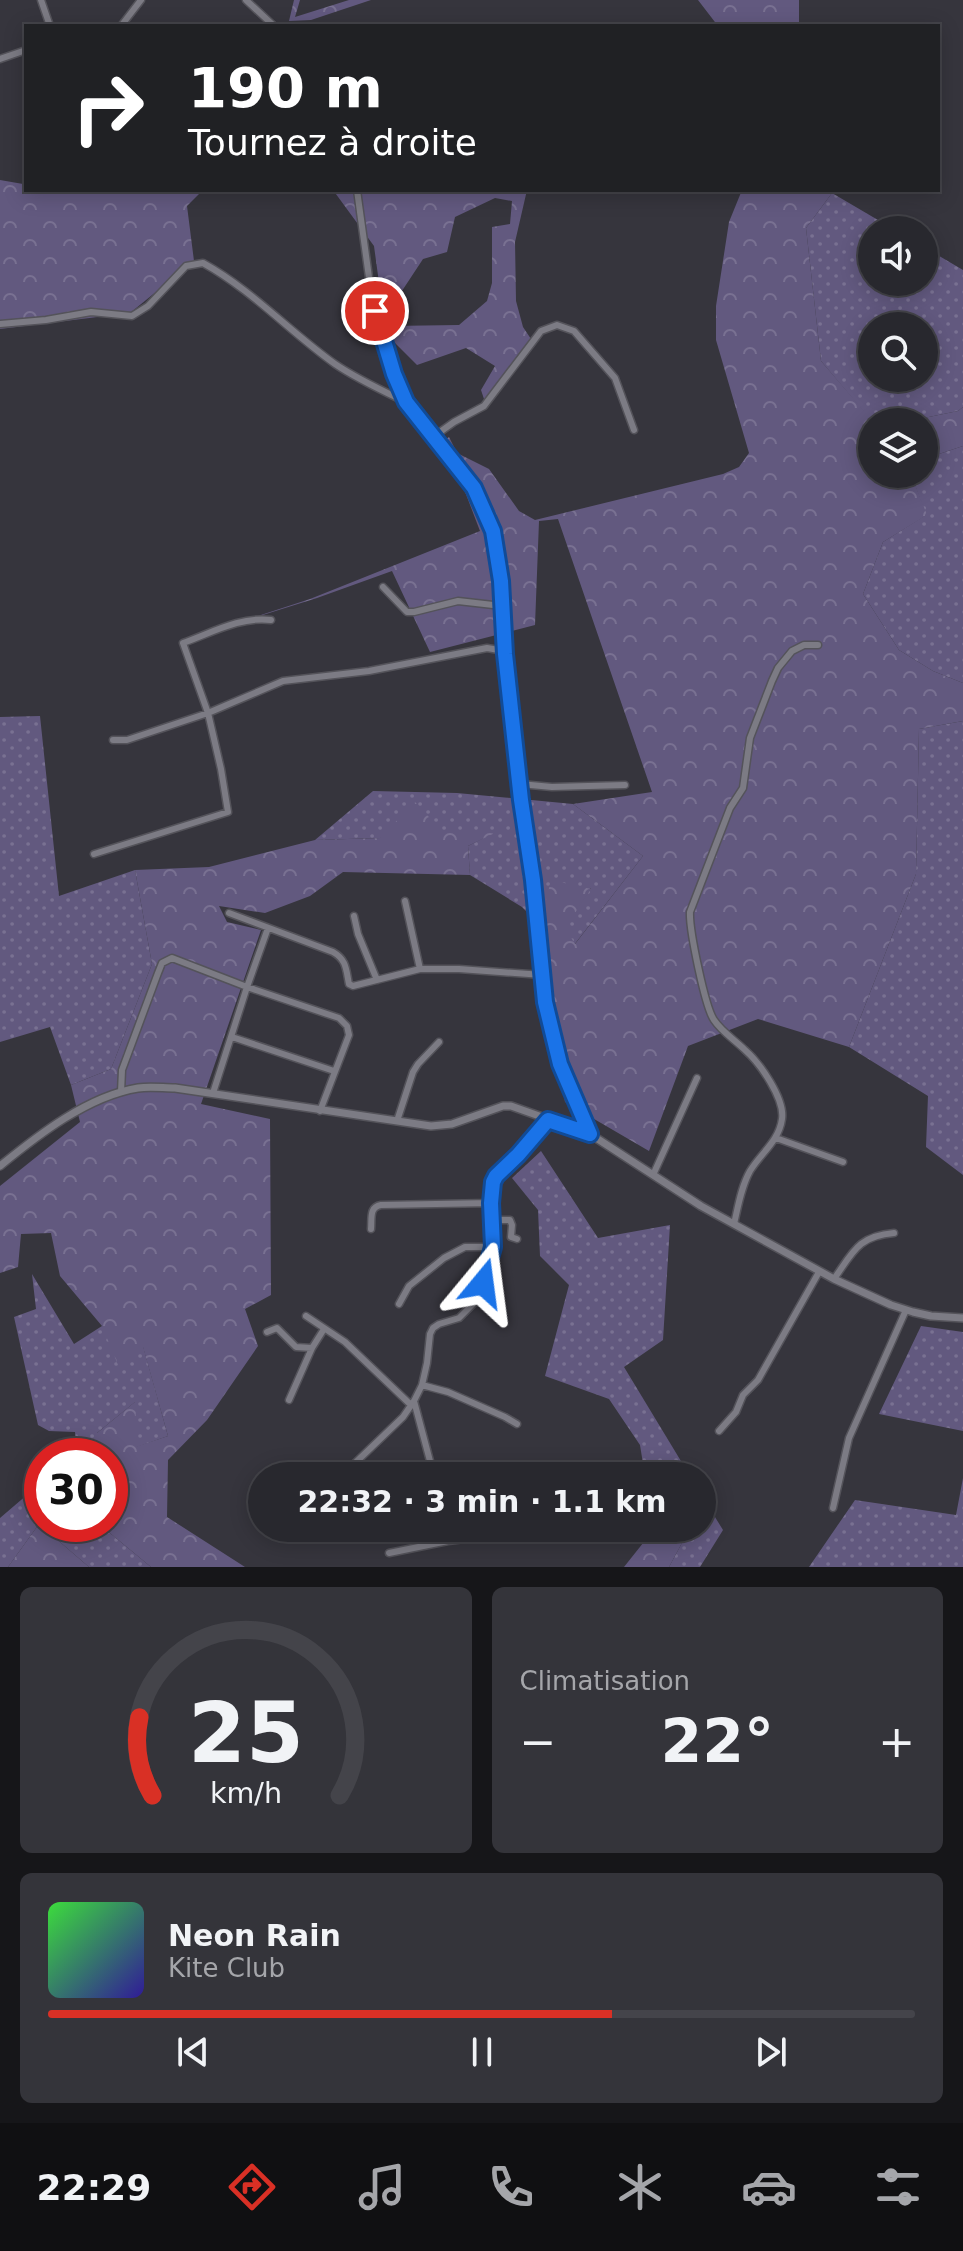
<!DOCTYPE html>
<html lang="fr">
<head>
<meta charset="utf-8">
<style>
	body { margin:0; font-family:"DejaVu Sans",sans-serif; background:#34343a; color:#f1f3f6; height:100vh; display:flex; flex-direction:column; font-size:30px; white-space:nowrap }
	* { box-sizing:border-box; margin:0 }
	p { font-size:26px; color:#a5a6aa }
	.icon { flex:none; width:44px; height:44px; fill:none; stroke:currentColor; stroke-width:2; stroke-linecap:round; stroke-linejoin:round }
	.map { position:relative; height:1567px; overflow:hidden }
	.sheet { display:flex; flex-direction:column; gap:20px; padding:20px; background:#161619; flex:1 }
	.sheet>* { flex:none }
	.hud { position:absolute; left:24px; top:24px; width:916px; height:168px; border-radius:0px; box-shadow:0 4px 20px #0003,0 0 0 2px #44444a; background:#202124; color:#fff; overflow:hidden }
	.tools { position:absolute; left:858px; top:216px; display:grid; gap:16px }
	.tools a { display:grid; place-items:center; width:80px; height:80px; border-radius:50%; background:#28282e; box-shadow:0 4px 20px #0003,0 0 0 2px #44444a; font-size:40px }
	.speed { position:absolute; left:24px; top:1438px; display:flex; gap:16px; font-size:40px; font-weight:700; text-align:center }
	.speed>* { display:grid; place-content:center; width:104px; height:104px; border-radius:50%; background:#28282e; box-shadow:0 4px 20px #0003,0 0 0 2px #44444a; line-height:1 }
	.speed .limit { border:12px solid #d22; background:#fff; color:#111 }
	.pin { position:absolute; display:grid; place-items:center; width:68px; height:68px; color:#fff; margin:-34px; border:4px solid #fff; border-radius:50%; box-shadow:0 2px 8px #0007 }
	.me { position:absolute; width:88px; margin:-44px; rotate:16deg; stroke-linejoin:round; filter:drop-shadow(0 0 6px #0008) }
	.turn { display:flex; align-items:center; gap:28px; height:168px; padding:0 32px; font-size:36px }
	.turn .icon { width:104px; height:104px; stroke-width:2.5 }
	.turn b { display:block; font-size:56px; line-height:68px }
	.big { font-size:60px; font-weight:700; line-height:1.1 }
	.sheet .card { flex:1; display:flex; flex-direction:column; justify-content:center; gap:12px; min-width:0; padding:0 28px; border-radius:12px; background:#34343a }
	.sheet .dial { align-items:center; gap:0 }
	.dial svg { height:208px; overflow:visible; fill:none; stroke:#44444a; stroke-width:7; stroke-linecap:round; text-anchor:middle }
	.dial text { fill:#f1f3f6; stroke:none }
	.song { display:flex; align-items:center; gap:24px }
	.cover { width:96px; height:96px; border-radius:12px; background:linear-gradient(135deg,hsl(120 70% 55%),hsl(250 70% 35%)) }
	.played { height:8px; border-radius:4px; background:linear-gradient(90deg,#d93025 65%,#44444a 65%) }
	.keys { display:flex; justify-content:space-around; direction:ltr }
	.heat { display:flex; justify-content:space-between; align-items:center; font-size:44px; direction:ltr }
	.sheet .tiles { flex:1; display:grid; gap:20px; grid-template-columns:1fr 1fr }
	.card:last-child { grid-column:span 2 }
	.trip { position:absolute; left:248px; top:1462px; width:468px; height:80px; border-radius:40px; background:#28282e; box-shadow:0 4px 20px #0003,0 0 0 2px #44444a; font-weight:700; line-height:80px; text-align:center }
	.menu { display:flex; height:128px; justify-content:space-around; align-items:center; background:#101012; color:#a5a6aa }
	.menu .icon { width:56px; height:56px }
	.menu .active { color:#d93025 }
	.menu b { font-size:36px; color:#f1f3f6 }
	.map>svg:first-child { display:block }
</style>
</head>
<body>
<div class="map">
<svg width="963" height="1567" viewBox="0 0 963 1567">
	<defs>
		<pattern id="grass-dots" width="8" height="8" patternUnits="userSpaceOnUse" patternTransform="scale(2)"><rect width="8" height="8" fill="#62597f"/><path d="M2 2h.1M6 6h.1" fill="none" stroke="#797192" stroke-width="1.8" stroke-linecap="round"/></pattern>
		<pattern id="forest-crowns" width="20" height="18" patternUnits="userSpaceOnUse" patternTransform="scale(2)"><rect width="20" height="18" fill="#62597f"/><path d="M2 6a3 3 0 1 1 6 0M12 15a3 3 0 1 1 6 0" fill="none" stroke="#797192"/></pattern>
	</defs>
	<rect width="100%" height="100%" fill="#36353d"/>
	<path fill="url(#grass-dots)" fill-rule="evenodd" d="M832,193L895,230H872V282H924V247L963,270V407L958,411L919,419L865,413L821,361L806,228ZM872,326H924V378H872Z
		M963,446V683L933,671L899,650L863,594L883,542L926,515L911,474H924V459Z
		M40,716L59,896L135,870L152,964L111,1069L71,1085L50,1027L0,1042V717Z
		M963,721V1175L926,1147L928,1096L849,1047L916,874L919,729Z
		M373,791L457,793L573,804L643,856L574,945L564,928L591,888L540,925L522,907L470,875L468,846L499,830H441L380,838L315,840Z
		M541,1151L598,1238L670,1225L663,1340L624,1367L690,1476H645L640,1445L609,1399L545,1376L569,1285L540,1256L538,1210L512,1178Z
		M32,1274L74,1344L102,1326L143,1346L168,1436L134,1448L135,1402L97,1433V1456H73L77,1452L75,1432L49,1431L38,1425L14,1317L36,1309Z
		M921,1326L963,1332V1431L879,1414Z
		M963,1478V1567H809L855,1500L956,1515Z
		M42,1482V1524H99L151,1567H89L39,1524L8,1567H0V1518Z
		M702,1496L723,1530L700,1567H669L683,1541L677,1528H702Z"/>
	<path fill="url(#forest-crowns)" fill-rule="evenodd" d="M294,0H300L295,17L349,0H371L311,20L289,21Z
		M698,0H799V26H718Z
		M0,180L23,184L26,183V190H203L187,206L194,261L130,313L0,329Z
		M333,190H527L515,242L516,301L523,327L535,345L486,405L481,390L495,366L466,348L417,365L386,334L374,246ZM495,198L512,201L510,224L492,227V283L487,301L459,325L391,326L394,303L423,259L447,252L455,217Z
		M742,190H830L832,193L806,228L821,361L865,412L919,419L958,411L963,407V446L924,459V422H872V474H911L927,515L883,542L863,594L899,650L933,671L963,683V721L919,729L916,874L849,1047L758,1019L688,1046L649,1151L565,1102L540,925L551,880L591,889L565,928L575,944L643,856L573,804L652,792L558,519L539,521L535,625L430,652L392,571L317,598L205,633L310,599L480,531L464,489L433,449L449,437L457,453L489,469L519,511L535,520L723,474L739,467L749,453L716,340V306L729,222Z
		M415,802L441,830H501L468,846L470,875L343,872L310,896L265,913L219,906L227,922L261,930L201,1104L270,1119L271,1295L245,1309L258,1346L207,1420L168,1460L167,1517L245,1567H151L99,1524H110V1456H97V1433L136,1401L135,1447L168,1436L143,1347L121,1372L102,1326L60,1276L51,1233L21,1234L18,1267L0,1273V1186L80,1122L71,1085L111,1069L152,964L135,870L209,867L315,840L380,838Z
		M39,1524L89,1567H8Z
		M655,1528H677L683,1541L669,1567H624Z"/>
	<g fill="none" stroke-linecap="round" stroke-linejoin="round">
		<g stroke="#54535a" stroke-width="9">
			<path id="minor" d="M41,0L50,26
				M246,0L274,26
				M121,26L141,0
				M0,59L26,50
				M357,190L371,292L380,330L400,391L413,412L474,488L493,531L501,581L505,654L521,800L533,880L545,1002L560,1064L590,1134
				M0,324L46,320L91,312L132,316L148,306L186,266L203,263C252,290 290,332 335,364C357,379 381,390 406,402
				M433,437L454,422L484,406L541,331L557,325L574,331L615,378L634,430
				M383,587L407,612H414L458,601L502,606
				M113,740H127L208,713L283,681L369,671L487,648L505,651
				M520,784L552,787L625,785
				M94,854L228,812L221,769L208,713L183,643C211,633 241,616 271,620
				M405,901L420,969
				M229,913L333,952C347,960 346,970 349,984L353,986L420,969H459L543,975
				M354,916L358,934L377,980
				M232,1037L334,1071
				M121,1092L122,1070L158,973L162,963L172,958L247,987L339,1018L347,1026L349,1035L320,1111
				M213,1093L247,987L268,928
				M397,1121L413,1072L418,1064L439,1042
				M776,1138L843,1162
				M653,1175L697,1078
				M492,1220H510L512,1225L511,1237L517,1239
				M734,1224C738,1207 741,1187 750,1171C761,1153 779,1141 782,1119C785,1099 760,1063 745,1050C735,1040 722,1032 714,1020C705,1007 689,929 690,912L730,808L743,788L750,738L772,681L778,668L792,651L804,645H818
				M371,1229C372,1218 369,1207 381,1205L491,1203
				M834,1279C853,1252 858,1236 894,1233
				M399,1304L409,1286L444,1258L465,1247H493
				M306,1316L345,1342L411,1405
				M267,1332L277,1328L296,1347L312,1348
				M422,1385L448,1392L505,1417L517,1424
				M289,1400L312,1348L324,1329
				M414,1401L434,1476
				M719,1431L736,1412L743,1395L758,1380L819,1272
				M356,1476L353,1465L403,1417L414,1401L422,1385L427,1363L430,1334L433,1328L439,1324L459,1318L474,1303L483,1283L493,1247L491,1203L493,1182L496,1176L518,1155L548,1120
				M833,1508L849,1438L906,1310
				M445,1528L448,1541
				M389,1553L448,1541L556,1528"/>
		</g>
		<g stroke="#54535a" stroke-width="10">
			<path id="tertiary" d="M0,1166C38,1135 88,1096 138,1088C150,1086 163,1088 175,1088L431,1126L452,1124L503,1106H511L590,1134L701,1206L834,1279L891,1305L913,1312L931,1316L963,1318"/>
		</g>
		<use href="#minor" stroke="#7c7b84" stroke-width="6"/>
		<use href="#tertiary" stroke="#7c7b84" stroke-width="7"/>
	</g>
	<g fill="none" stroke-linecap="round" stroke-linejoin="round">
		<g stroke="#114b97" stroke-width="20">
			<path id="route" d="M375,311L394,374L406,402L474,488L493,531L501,581L505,654L521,800L533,880L545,1002L560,1064L590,1134L548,1120L518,1155L496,1176L493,1182L491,1203L493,1247L483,1283"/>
		</g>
		<use href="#route" stroke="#1a73e8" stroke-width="14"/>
	</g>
</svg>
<div class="tools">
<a><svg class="icon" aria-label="sound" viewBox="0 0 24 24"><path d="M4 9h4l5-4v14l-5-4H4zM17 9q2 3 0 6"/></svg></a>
<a><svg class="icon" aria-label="search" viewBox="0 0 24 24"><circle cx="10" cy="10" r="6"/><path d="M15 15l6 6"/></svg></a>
<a><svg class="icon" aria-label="layers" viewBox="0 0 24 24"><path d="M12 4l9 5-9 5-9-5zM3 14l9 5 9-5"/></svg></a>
</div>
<div class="speed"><div class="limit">30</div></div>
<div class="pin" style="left:375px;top:311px;background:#d93025"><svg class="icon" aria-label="arrive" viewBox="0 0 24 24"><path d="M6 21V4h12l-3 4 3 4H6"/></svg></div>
<svg class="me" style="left:483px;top:1283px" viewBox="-20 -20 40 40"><path d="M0-17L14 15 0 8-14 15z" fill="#1a73e8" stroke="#fff" stroke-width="4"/></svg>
<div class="trip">22:32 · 3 min · 1.1 km</div>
<div class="hud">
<div class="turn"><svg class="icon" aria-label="right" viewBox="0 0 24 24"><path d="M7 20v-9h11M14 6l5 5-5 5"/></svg><div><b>190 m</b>Tournez à droite</div></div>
</div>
</div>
<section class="sheet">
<div class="tiles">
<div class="card dial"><svg viewBox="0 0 100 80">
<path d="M14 69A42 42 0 1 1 86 69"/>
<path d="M14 69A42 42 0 0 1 9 39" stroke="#d93025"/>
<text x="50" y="56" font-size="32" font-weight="700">25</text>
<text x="50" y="72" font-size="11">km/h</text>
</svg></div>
<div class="card"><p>Climatisation</p>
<div class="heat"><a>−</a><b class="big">22°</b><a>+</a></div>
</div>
<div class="card">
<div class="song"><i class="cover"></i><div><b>Neon Rain</b><p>Kite Club</p></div></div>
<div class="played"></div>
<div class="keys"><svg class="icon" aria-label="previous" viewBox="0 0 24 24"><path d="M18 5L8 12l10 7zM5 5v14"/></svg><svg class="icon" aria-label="pause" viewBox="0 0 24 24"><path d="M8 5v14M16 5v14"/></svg><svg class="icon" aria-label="next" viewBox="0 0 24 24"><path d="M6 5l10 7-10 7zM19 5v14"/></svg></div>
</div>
</div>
</section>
<nav class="menu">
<b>22:29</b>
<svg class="icon active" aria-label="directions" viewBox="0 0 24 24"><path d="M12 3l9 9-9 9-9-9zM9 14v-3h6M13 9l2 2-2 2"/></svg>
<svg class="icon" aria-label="music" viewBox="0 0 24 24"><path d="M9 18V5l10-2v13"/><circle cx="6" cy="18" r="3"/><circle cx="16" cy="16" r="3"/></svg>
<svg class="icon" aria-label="phone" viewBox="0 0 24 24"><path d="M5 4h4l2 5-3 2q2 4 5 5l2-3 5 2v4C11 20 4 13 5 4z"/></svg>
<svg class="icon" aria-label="climate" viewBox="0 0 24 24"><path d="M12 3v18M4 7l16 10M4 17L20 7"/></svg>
<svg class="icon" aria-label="car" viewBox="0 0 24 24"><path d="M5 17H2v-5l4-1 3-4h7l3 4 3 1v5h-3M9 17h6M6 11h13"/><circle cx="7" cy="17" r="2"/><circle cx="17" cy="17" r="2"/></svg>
<svg class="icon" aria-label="filters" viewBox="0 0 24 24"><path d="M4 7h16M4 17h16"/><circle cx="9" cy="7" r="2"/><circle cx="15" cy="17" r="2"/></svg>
</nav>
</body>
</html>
